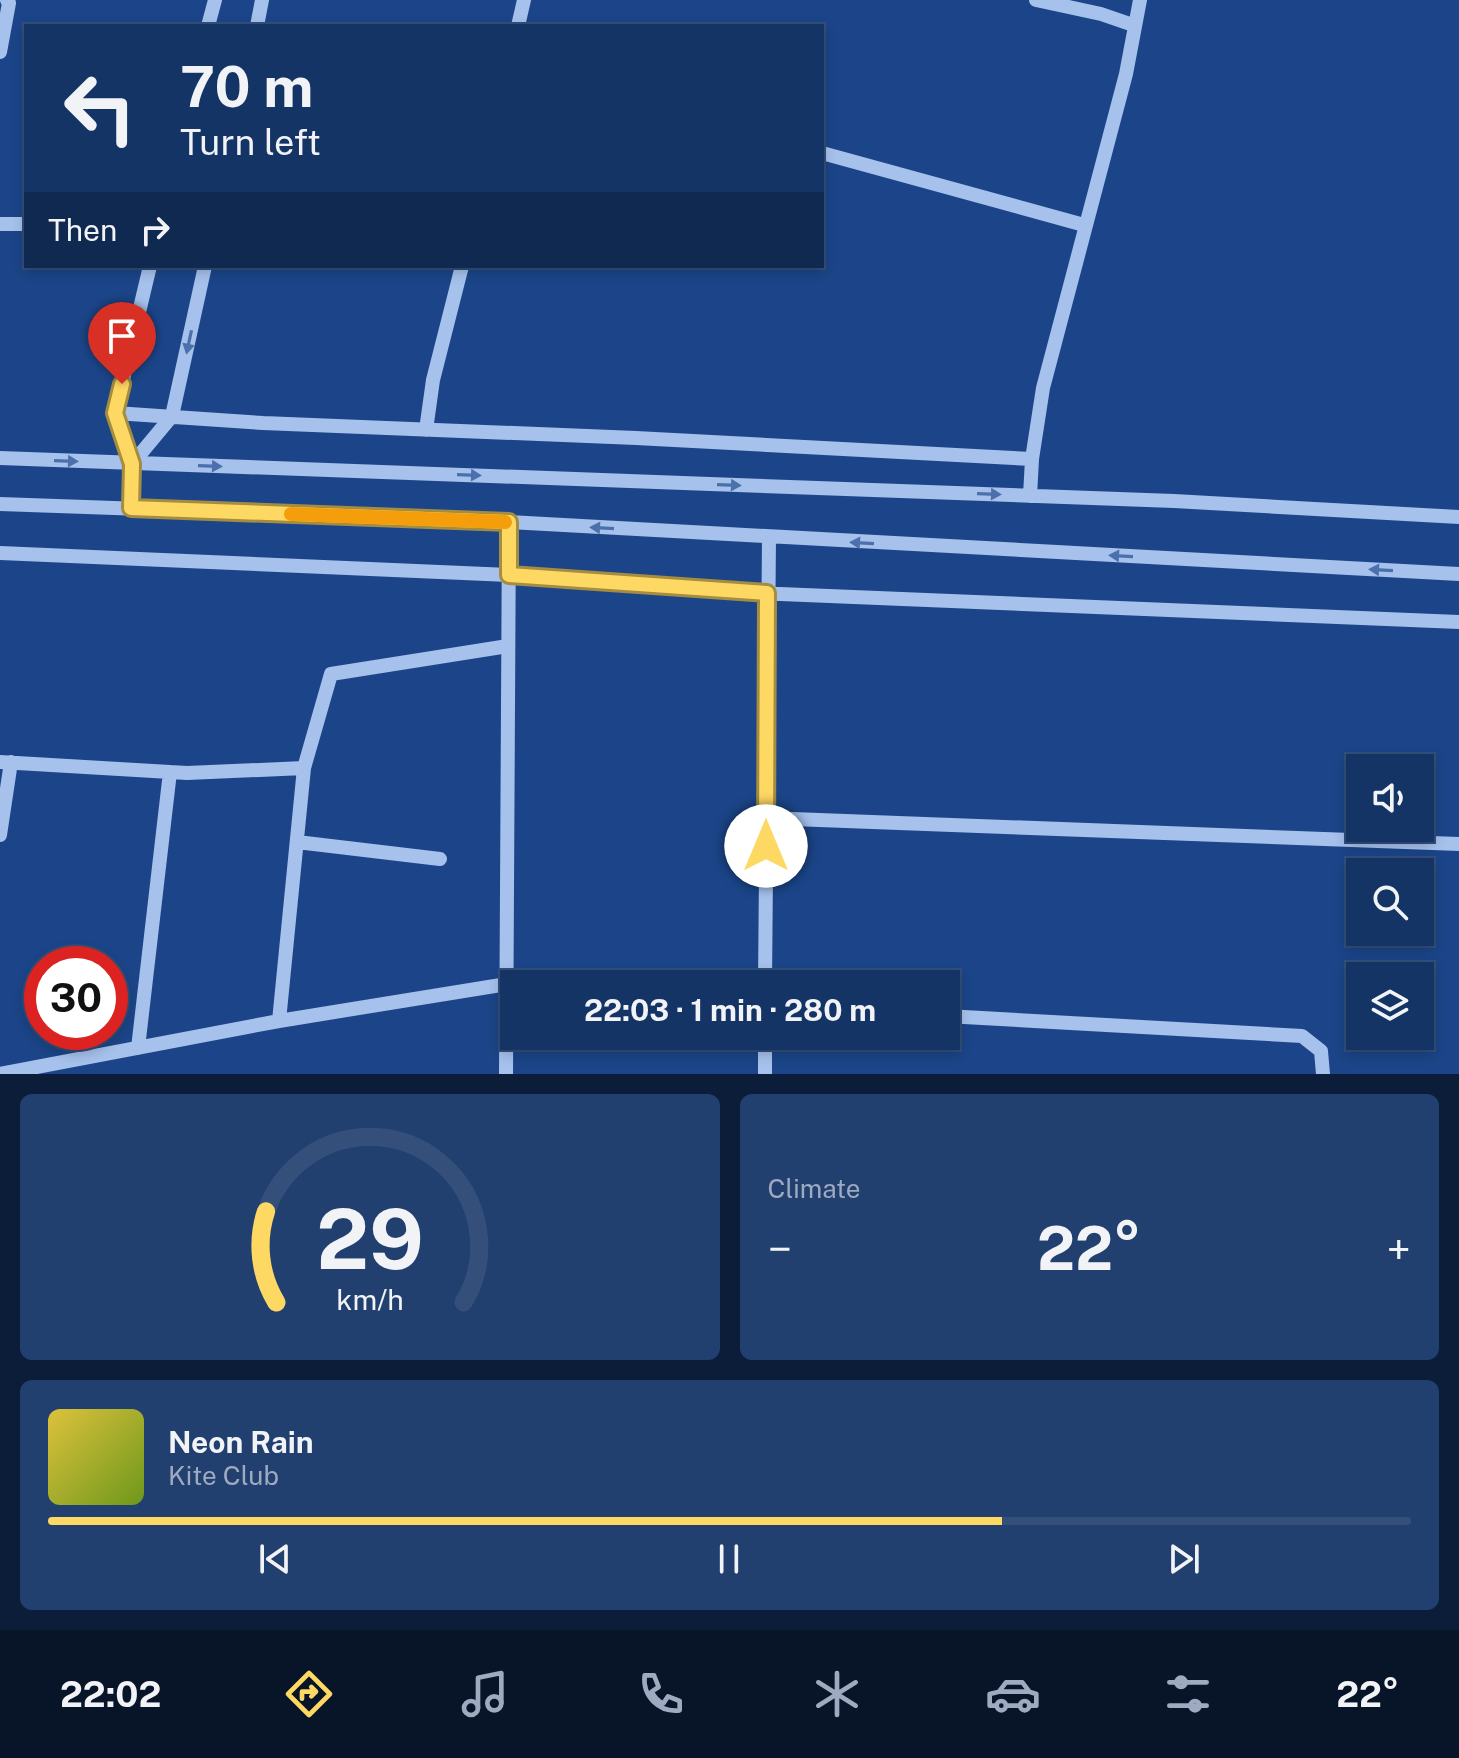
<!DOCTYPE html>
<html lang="en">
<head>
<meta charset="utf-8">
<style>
	body { margin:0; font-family:"Public Sans",sans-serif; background:#213f6f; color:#f1f3f6; height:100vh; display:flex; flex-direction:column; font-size:30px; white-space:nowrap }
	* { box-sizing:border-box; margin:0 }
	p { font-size:26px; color:#9daabf }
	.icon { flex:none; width:44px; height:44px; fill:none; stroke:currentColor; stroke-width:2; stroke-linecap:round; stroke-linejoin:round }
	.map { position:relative; height:1074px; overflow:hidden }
	.sheet { display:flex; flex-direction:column; gap:20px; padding:20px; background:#0b1d38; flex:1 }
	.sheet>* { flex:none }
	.top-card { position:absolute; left:24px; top:24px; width:800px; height:244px; border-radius:0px; box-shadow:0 4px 12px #0003,0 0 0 2px #334f7a; background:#143466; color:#f1f3f6; overflow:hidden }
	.tools { position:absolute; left:1346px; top:754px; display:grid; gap:16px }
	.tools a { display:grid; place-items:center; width:88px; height:88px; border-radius:0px; background:#143466; box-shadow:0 4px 12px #0003,0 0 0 2px #334f7a; font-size:40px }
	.speed { position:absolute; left:24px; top:946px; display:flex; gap:16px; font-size:40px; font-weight:700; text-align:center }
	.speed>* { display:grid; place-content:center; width:104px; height:104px; border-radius:50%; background:#143466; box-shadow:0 4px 12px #0003,0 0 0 2px #334f7a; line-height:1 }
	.speed .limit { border:12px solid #d22; background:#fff; color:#111 }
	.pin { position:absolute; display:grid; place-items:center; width:68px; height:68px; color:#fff; margin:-82px -34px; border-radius:50% 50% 50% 0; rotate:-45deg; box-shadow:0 0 8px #0007 }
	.pin .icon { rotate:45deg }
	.me { position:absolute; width:88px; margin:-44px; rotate:0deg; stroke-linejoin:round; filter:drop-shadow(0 0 6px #0008) }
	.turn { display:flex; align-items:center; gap:28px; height:168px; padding:0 24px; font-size:36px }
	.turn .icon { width:104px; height:104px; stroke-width:2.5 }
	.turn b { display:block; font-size:56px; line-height:68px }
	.then { display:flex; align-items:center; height:76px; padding:0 24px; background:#0003; gap:16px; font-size:30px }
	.big { font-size:60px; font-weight:700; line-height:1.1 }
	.sheet .tile { flex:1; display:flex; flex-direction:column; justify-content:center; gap:12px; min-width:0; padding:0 28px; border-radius:12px; background:#213f6f }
	.sheet .dial { align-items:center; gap:0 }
	.dial svg { height:208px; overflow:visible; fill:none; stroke:#334f7a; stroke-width:7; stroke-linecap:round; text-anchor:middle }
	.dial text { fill:#f1f3f6; stroke:none }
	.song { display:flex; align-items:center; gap:24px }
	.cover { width:96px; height:96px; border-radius:12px; background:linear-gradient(135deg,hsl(50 70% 55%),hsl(80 70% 35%)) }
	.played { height:8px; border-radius:4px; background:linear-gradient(90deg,#fdd862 70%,#334f7a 70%) }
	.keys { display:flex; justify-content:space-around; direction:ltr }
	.heat { display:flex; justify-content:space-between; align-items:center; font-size:44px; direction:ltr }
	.sheet .tiles { flex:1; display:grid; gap:20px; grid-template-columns:1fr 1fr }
	.tile:last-child { grid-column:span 2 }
	.trip { position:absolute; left:500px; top:970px; width:460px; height:80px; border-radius:0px; background:#143466; box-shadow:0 4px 12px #0003,0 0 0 2px #334f7a; font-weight:700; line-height:80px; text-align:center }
	.tab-bar { display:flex; height:128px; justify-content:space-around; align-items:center; background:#081529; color:#9daabf }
	.tab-bar .icon { width:56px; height:56px }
	.tab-bar .current { color:#fdd862 }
	.tab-bar b { font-size:36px; color:#f1f3f6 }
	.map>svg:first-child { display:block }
</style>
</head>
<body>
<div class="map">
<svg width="1459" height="1074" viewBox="0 0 1459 1074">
	<rect width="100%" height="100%" fill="#1b4588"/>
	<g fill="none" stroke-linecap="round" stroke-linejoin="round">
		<path stroke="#a5c1ec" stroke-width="14" d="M1036,0L1101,14L1133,25
			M208,26L215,0
			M257,26L262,0
			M518,26L524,0
			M0,52L9,3L7,0
			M822,153L1084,225
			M0,224H26
			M115,413L263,423L636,438L1032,459
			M426,430L433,380L462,266
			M0,458L1174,501L1459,517
			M132,464L172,416L205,266
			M1030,496L1032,459L1043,388L1126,74L1140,0
			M0,504L509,522L1459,574
			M131,508L132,464L115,413L150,266
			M0,553L509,575L754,593L1459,622
			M0,762L187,773L304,768
			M766,818L1459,844
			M0,835L11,762
			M297,842L440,859
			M765,984L769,538
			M946,1016L1302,1036L1321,1051L1323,1074
			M279,1021L507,984
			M138,1048L170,772
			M0,1074L279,1021L304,768L331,674L508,646
			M506,1074L509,522
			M765,1074V1036"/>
	</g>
	<defs><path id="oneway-solid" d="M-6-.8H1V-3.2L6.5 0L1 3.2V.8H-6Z" transform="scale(2)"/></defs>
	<g fill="#4b70ab">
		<use href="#oneway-solid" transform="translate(189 342) rotate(102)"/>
		<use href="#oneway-solid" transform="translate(66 461) rotate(2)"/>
		<use href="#oneway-solid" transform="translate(210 466) rotate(2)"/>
		<use href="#oneway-solid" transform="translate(469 475) rotate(2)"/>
		<use href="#oneway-solid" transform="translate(729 485) rotate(2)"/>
		<use href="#oneway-solid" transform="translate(989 494) rotate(2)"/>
		<use href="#oneway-solid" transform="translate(602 528) rotate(-177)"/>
		<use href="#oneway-solid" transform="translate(862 543) rotate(-177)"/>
		<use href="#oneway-solid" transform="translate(1121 556) rotate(-177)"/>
		<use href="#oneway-solid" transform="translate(1381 570) rotate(-177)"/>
	</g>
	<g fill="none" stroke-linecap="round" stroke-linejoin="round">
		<g stroke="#a48c40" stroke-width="20">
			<path id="route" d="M122,384L115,413L132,464L131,508L509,522V575L767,593L766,846"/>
		</g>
		<use href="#route" stroke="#fdd862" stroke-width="14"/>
		<path stroke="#f59e0b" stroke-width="14" d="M291,514L505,522"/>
	</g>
</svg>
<div class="tools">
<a><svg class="icon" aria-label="sound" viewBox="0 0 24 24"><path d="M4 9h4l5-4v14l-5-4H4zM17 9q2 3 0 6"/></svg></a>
<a><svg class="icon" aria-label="search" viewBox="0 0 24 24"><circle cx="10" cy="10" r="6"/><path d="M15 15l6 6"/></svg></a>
<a><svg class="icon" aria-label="layers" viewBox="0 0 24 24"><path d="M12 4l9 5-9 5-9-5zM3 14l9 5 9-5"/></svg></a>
</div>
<div class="speed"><div class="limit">30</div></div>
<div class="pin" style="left:122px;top:384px;background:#d93025"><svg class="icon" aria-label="arrive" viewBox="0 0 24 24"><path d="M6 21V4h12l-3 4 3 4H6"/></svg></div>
<svg class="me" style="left:766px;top:846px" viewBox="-20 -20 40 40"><circle r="19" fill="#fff"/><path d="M0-13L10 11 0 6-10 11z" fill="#fdd862"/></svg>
<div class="trip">22:03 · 1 min · 280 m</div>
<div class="top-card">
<div class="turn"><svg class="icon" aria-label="left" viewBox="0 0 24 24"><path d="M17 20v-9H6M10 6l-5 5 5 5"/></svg><div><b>70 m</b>Turn left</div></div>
<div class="then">Then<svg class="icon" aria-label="right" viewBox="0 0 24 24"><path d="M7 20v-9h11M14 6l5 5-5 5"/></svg></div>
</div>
</div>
<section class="sheet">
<div class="tiles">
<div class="tile dial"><svg viewBox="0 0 100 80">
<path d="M14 69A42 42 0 1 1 86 69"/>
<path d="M14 69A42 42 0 0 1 10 34" stroke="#fdd862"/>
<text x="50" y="56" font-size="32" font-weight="700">29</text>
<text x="50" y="72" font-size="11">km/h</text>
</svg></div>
<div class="tile"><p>Climate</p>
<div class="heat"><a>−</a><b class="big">22°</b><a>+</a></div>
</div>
<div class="tile">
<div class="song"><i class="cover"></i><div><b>Neon Rain</b><p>Kite Club</p></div></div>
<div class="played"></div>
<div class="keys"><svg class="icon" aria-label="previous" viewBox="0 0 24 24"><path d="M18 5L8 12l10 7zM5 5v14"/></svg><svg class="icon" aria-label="pause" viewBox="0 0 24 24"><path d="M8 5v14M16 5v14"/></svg><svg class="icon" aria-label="next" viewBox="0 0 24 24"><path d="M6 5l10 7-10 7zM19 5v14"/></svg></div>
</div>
</div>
</section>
<nav class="tab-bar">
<b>22:02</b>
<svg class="icon current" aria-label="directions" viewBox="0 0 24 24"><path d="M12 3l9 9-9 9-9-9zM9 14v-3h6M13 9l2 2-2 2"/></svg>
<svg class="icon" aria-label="music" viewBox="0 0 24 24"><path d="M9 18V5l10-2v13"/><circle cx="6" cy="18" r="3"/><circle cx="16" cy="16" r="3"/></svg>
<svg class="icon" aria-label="phone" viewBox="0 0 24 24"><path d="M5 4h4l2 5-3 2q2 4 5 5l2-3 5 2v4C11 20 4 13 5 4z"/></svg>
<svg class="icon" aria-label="climate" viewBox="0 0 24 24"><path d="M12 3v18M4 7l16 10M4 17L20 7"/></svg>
<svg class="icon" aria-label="car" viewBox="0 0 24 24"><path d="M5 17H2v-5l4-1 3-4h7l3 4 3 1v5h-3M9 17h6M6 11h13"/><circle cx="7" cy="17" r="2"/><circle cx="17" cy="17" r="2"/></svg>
<svg class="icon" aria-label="filters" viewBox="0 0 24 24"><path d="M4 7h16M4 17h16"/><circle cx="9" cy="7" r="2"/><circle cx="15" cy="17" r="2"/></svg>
<b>22°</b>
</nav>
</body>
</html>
